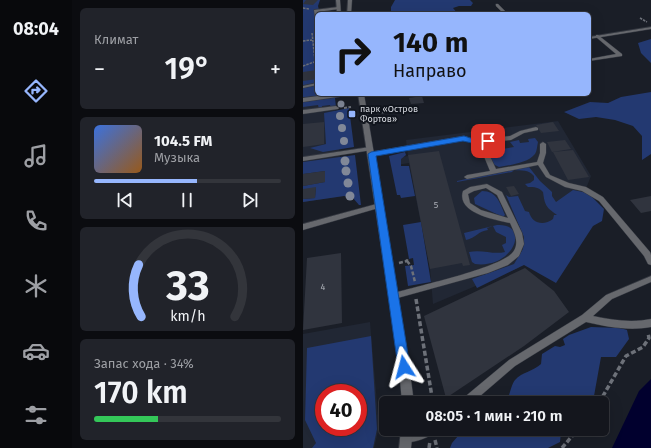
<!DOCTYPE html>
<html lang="ru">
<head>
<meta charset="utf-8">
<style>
	body { margin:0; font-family:"Fira Sans",sans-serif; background:#21232a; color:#f1f3f6; height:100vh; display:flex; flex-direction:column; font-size:15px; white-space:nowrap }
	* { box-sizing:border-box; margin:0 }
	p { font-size:13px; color:#9d9fa4 }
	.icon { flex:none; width:22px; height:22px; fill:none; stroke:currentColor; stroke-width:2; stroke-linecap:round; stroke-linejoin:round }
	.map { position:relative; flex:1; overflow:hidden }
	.sheet { display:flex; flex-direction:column; gap:8px; padding:8px; background:#0b0c10; width:231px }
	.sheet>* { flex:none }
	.banner { position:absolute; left:12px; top:12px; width:276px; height:84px; border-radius:6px; box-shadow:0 4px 16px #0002,0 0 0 1px #33353b; background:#96b6fd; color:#111; overflow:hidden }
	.speed { position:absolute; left:12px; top:384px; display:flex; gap:8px; font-size:20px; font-weight:700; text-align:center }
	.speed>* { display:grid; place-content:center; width:52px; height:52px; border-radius:50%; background:#14161d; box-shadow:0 4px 16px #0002,0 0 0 1px #33353b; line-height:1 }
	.speed .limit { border:6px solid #d22; background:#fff; color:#111 }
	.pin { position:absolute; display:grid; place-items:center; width:34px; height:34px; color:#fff; margin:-17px; border-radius:8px; box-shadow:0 2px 6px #0006 }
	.me { position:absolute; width:44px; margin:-22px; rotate:351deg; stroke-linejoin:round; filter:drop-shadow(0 0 3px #0008) }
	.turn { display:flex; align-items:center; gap:14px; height:84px; padding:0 12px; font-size:18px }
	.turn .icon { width:52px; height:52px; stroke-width:2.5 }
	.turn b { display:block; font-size:28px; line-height:34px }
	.big { font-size:30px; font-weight:600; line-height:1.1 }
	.sheet .widget { flex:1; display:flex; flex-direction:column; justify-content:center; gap:6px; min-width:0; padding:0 14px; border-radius:6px; background:#21232a }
	.sheet .dial { align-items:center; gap:0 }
	.dial svg { height:104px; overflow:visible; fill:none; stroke:#33353b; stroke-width:7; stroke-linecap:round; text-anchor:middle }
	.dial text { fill:#f1f3f6; stroke:none }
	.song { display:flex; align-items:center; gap:12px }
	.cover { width:48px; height:48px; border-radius:6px; background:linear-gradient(135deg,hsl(220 70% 55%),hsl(30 70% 35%)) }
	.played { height:4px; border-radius:2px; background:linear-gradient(90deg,#96b6fd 55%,#33353b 55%) }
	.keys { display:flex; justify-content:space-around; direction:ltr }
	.heat { display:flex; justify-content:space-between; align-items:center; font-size:22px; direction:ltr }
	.charge { height:6px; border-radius:3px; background:linear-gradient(90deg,#34c759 34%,#33353b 0) }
	.trip { position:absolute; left:76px; top:396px; width:230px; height:40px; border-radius:6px; background:#14161d; box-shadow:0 4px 16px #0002,0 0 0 1px #33353b; font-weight:600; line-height:40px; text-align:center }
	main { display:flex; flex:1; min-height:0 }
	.tab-bar { display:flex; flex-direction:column; width:72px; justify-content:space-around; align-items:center; background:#08090c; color:#9d9fa4 }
	.tab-bar .icon { width:28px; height:28px }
	.tab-bar .active { color:#96b6fd }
	.tab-bar b { font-size:18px; color:#f1f3f6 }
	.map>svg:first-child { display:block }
</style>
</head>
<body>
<main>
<nav class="tab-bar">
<b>08:04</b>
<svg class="icon active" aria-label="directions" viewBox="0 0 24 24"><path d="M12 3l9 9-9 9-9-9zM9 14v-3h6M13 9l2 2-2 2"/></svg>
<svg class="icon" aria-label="music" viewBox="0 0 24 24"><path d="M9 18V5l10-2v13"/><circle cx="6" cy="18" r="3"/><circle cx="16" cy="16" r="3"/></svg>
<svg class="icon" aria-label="phone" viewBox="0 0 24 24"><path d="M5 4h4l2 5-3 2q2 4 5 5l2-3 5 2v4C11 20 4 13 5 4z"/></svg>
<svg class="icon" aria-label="climate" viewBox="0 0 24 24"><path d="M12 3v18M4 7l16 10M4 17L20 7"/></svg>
<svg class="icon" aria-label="car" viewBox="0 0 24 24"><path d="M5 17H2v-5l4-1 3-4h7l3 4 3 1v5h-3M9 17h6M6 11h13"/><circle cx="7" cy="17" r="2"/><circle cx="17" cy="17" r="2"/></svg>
<svg class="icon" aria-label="filters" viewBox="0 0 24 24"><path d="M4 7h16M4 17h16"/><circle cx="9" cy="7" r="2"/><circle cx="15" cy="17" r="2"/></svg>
</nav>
<section class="sheet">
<div class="widget"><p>Климат</p>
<div class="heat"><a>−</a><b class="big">19°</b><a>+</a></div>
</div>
<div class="widget">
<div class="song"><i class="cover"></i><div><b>104.5 FM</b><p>Музыка</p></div></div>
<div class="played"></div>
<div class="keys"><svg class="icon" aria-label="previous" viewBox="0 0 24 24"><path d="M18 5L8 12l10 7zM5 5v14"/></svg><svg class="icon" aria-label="pause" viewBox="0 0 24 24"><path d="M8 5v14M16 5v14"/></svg><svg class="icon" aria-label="next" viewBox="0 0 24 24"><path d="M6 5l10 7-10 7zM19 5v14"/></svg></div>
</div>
<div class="widget dial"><svg viewBox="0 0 100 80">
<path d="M14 69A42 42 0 1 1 86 69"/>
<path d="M14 69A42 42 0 0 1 12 29" stroke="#96b6fd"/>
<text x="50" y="56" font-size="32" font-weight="700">33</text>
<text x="50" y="72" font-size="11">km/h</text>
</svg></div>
<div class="widget"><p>Запас хода · 34%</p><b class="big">170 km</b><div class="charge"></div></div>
</section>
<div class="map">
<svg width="348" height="448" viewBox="0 0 348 448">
	<rect width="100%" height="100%" fill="#1a1e27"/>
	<path fill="#212734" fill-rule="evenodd" d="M31,98L41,196L0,202V102Z
		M255,121L288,176L284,186L215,268L130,304L127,269L106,163L94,165L93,158L105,156L103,140Z
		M67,322L76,427L71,448H0V334ZM21,393H55V427H21Z"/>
	<path fill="#233971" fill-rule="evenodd" d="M0,0H17L15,6L17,14H14V94H41L42,96L32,98L33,107L28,108L27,105L19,106V108L16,109L15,105L0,107Z
		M92,0H167L170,3L168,6H156L150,8L155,14H91L88,13V7Z
		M348,39V63L338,53L335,43Z
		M348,92V154L339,160V136L330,126L312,120L293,117L276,119L261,112L287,102L305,103L318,97Z
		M46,108L51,147L20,152L7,148L23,144L21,113Z
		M232,138L235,142C234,146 234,151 232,154C225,163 207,165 196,167L190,164L186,157L192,150L211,147L207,142L216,140L217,143L226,142L225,139Z
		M102,152L103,155L98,159V166H106L112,196L98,198L97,195H94L86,156Z
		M52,155L58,205H56L50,198L41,196L38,159L41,196L0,202V199L12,198L13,188L0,195V186L22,182V171L0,174V162Z
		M218,167H226L237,181L249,192V196L253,202L270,190L285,193L301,209L299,221L290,226L253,283L221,265L174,288L169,279L211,264L220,249L221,237L203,195L206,197L215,196L222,211L226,212C229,224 241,226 250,219L251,215H254C243,207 242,206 240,192C235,187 232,187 225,187L222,184L227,183L231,180V176C225,169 219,171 211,170L209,172L154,182V181Z
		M179,191C194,191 197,203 202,215L200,217L172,204L171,198Z
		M118,222L128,282L105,286L102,266L111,265L110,258L106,259L100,225Z
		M194,225C228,223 211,269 172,264L169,262L166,252C179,249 190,255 202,252L199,245L203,243V237L193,232L190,226L184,228L185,230C175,231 173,238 163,240L161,233Z
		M288,327L317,328L324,330L326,339L313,357H298L291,396L287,403H194L205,398C207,393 209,383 212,380C219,372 231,371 238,364L239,354L252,346L257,347L262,345L260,339L266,335Z
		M68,336L74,429L70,448H9L13,443L2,420L4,348ZM21,393H55V427H21Z
		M161,429H262L258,432L257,442L245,448H147L149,443Z"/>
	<path fill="#01002e" d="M348,379V448H309L336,391Z"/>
	<path fill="#30343e" d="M3,0H15L10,5L0,4Z
		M14,70V79L0,81V72Z
		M119,96L121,103L108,104L106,98Z
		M21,122V144L0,147V124Z
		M250,122L256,131L238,133L233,125Z
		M199,129L202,136L181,139L179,131Z
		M262,140L268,149L249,152L244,142Z
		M270,150L286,177L265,180L250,152Z
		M136,151L137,155L167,265L160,266L159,263L127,269L105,155Z
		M22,171V182L0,186V174Z
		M211,186L216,194L208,196L203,187Z
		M13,187L12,198L0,199V189Z
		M348,196V211L338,213L327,200Z
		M38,253L39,323L0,330L4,258Z
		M222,268L251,291L266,312L221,346L143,398L121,316Z"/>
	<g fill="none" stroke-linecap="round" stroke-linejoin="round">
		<g stroke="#343841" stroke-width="1">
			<path id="service" d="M193,4H195L205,14H201L193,6Z
				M35,7L37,8L36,9L14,12V25H13L11,10Z
				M293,35H295L319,54V56L286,61V59L313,54L293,37Z
				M14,83V85L0,88V86Z
				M31,94H44L41,96L0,102V98Z
				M33,106L36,108L35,109L0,114V110Z
				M233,127L235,128V130L221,133L208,140L173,144L161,140L68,156L65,154L68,152L161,136L173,140L207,136L217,131Z
				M240,142L243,144V153L240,163L247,175L266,183L283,187L300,197L347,252L348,255V265L345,264L341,256L296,201L279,191L262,187L243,177L235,165L164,179L161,177L164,175L187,171L180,154L183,152L186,154L193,169L234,162L237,153V144Z
				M67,147L70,149L69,150L0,161V157Z
				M184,184L199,192L219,233L221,244L216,256L205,265L185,273L91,299L88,298L87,296L88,294L91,293C114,286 198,268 210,252C217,243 211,232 207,223C192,220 153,213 160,191L167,187ZM183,188L194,195L205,218L178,210L167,203L165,194L171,191Z
				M77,203H79L80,205L79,207L0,230V224Z
				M348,276V282L309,299L290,316C310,320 328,323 348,319V327C326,331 305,327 283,322L212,366L169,403H156L158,400L206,360L279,315L303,295Z
				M119,429H135L134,433C123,437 111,445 99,441L98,437L99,433C106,431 112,432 119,429Z"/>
		</g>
		<g stroke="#343841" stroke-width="1">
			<path id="minor" d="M33,0H37L38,14H34Z
				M45,0H49L48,14H44Z"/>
		</g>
		<g stroke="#343841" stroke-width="1">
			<path id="tertiary" d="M348,27V29L286,39V37Z
				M55,94H61L105,357L111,403H99L95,357Z
				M98,429H110L108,448H96Z"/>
		</g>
		<path stroke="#6d7179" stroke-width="1.5" stroke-dasharray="2.5 1" stroke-linecap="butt" d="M0,8L6,9
			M337,18L344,22
			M9,33L12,61
			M0,41L9,40
			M0,66L14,61"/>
		<path stroke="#6d7179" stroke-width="2" stroke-dasharray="3 1.5" stroke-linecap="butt" d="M41,108L48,107
			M74,113L100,110"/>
		<path stroke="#6d7179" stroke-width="2.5" stroke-dasharray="4 2" stroke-linecap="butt" d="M104,261L108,266L112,282
			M96,263L104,261V259"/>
		<path stroke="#6d7179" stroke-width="3.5" stroke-dasharray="5 2.5" stroke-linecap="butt" d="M113,299L130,403
			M296,403L323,356L340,347L346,338L345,333
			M132,440L134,448
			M126,448L127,441
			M259,448L275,429"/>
		<use href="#service" fill="#66686d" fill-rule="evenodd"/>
		<use href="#minor" fill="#66686d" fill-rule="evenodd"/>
		<use href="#tertiary" fill="#66686d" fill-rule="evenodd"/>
	</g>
	<g fill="#818898">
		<circle cx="38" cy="104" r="3.5"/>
		<circle cx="37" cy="116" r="4"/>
		<circle cx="39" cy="128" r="4"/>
		<circle cx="41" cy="141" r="4"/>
		<circle cx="42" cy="161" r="4.5"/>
		<circle cx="43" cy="171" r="4.5"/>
		<circle cx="45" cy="183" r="4.5"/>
		<circle cx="47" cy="196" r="4.5"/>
	</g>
	<path fill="#1a73e8" stroke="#114b97" d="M161,136L174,140L185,139L189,141C180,147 170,143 160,141L73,156L107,367L106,371L101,373L97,371L95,367L65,154L68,152Z"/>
	<rect fill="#96b6fd" stroke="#11151d" stroke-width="1.5" x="45" y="110" width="8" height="8" rx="2"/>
	<g text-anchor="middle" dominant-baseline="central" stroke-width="4" stroke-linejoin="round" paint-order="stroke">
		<g font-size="9" fill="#d6d9df" stroke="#11151d" text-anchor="start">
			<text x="57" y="109">парк «Остров<tspan x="57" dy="10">Фортов»</tspan></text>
		</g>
		<g font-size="9" fill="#acb0b7">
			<text x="133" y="205">5</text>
			<text x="20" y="287">4</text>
		</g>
	</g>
</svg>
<div class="speed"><div class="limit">40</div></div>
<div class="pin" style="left:185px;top:141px;background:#d93025"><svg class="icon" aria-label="arrive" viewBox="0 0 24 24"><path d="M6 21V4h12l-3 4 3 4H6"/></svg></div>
<svg class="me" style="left:101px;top:367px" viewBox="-20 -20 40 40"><path d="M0-17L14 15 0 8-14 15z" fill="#1a73e8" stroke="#fff" stroke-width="4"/></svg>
<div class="trip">08:05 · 1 мин · 210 m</div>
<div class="banner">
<div class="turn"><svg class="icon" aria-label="right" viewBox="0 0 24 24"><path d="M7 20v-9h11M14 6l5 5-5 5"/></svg><div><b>140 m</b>Направо</div></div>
</div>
</div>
</main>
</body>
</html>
